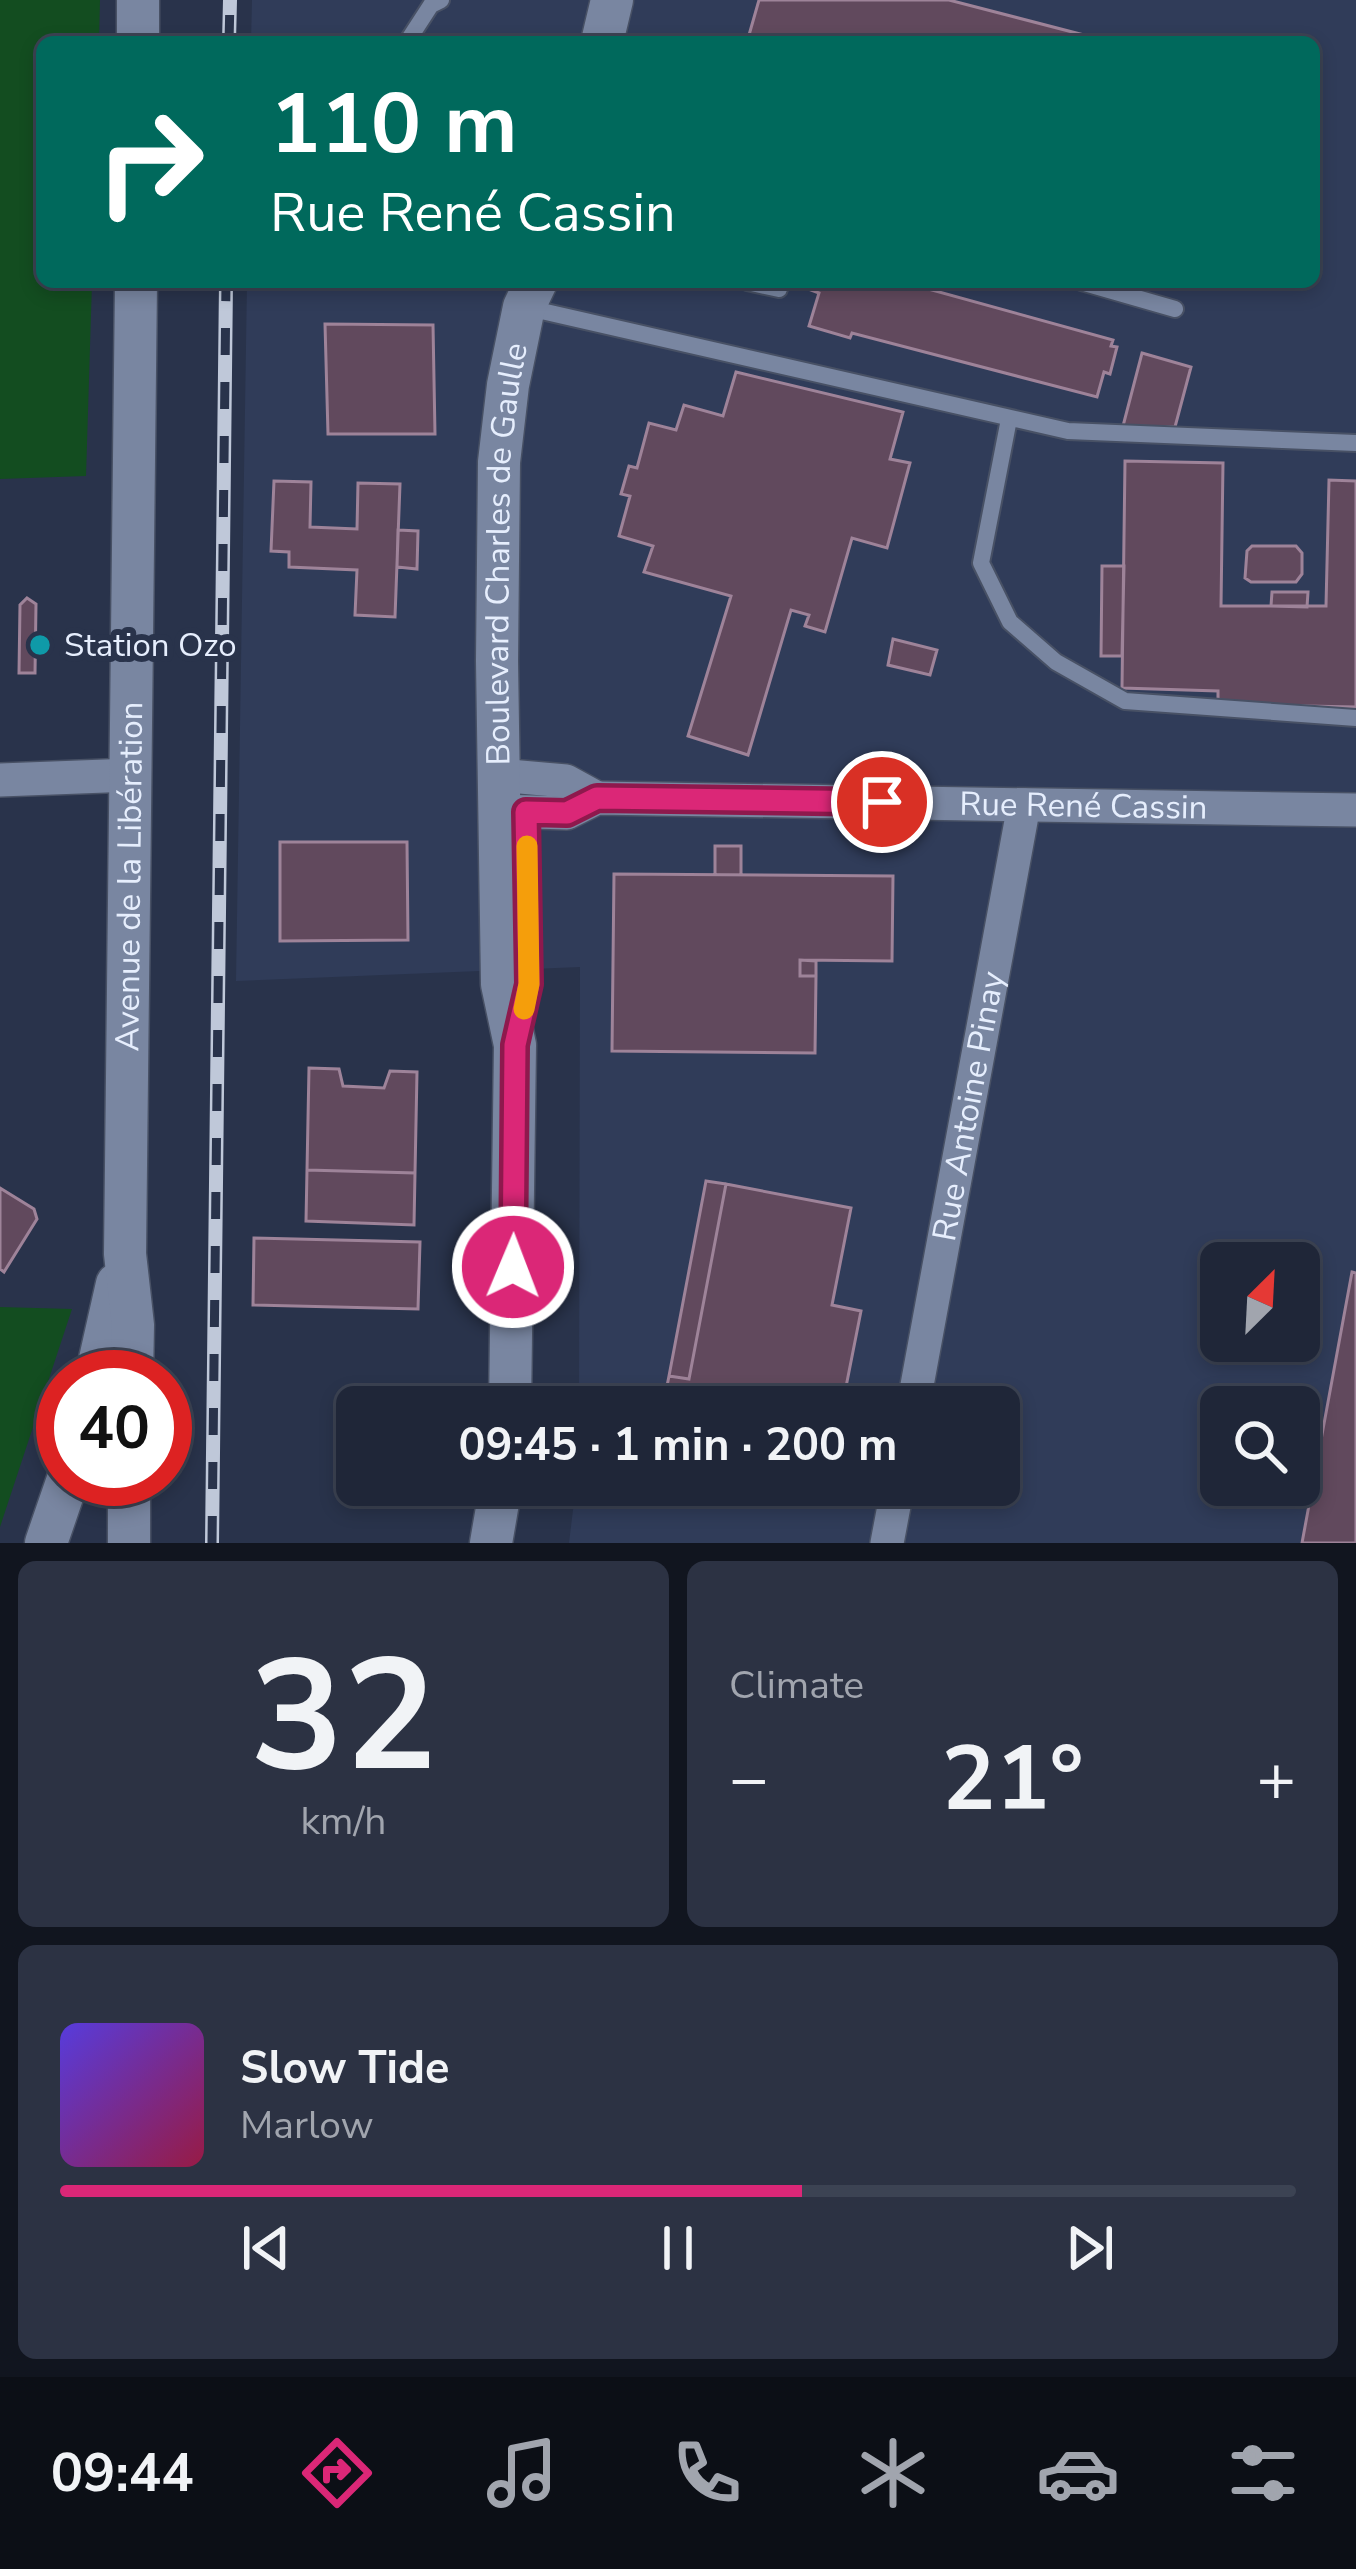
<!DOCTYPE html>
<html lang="en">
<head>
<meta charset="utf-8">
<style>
	body { margin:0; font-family:"Nunito Sans",sans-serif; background:#2c3243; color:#f1f3f6; height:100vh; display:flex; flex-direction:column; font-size:45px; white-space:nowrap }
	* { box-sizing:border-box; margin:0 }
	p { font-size:39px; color:#a1a5ae }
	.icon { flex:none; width:66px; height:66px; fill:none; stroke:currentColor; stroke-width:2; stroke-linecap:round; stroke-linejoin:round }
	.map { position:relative; height:1543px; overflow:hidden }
	.panel { display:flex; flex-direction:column; gap:18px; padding:18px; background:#11151f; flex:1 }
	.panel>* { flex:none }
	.top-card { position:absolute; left:36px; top:36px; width:1284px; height:252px; border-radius:18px; box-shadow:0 6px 18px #0003,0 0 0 3px #3c4353; background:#00695c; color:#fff; overflow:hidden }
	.needle { width:78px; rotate:24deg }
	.buttons { position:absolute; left:1200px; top:1242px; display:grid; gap:24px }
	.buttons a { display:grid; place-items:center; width:120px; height:120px; border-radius:18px; background:#1f2638; box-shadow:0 6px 18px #0003,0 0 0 3px #3c4353; font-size:60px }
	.speed { position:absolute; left:36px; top:1350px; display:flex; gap:24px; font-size:60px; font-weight:700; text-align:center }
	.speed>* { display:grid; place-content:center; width:156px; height:156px; border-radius:50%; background:#1f2638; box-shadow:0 6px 18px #0003,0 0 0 3px #3c4353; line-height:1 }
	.speed .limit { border:18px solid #d22; background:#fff; color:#111 }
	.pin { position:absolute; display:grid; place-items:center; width:102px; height:102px; color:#fff; margin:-51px; border:6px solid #fff; border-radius:50%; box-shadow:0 3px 12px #0007 }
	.me { position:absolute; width:132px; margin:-66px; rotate:1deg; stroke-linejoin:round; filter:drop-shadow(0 0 9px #0008) }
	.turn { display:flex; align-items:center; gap:42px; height:252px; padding:0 36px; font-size:54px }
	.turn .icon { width:156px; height:156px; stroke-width:2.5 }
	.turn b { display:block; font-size:84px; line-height:102px }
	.big { font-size:90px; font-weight:700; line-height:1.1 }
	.panel .widget { flex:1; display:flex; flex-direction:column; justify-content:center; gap:18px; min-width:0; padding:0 42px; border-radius:18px; background:#2c3243 }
	.panel .dial { align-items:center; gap:0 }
	.dial b { font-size:156px; line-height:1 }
	.song { display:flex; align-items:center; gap:36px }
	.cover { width:144px; height:144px; border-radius:18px; background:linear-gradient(135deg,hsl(250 70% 55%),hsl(340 70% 35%)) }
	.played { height:12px; border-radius:6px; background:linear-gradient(90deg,#db2777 60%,#3c4353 60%) }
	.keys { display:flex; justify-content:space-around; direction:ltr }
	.heat { display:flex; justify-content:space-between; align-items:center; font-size:66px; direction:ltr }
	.panel .tiles { flex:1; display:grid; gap:18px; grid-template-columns:1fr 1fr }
	.widget:last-child { grid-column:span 2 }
	.trip { position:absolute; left:336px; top:1386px; width:684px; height:120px; border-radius:18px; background:#1f2638; box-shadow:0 6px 18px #0003,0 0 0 3px #3c4353; font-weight:700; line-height:120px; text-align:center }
	.dock { display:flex; height:192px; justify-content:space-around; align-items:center; background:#0c0f16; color:#a1a5ae }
	.dock .icon { width:84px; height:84px }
	.dock .selected { color:#db2777 }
	.dock b { font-size:54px; color:#f1f3f6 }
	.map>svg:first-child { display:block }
</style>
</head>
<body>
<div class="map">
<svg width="1356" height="1543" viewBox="0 0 1356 1543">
	<rect width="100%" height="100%" fill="#29334b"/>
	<path fill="#303c59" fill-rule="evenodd" d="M252,0H1356V1543H569L576,1485H999V1407H579L580,967L236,981L247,282H1314V42H251ZM1221,1263H1299V1341H1221ZM1221,1407H1299V1485H1221Z"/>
	<path fill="#134d20" d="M0,0H100L99,42H42V282H92L86,476L0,479Z
		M0,1307L72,1309L0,1527Z"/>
	<path fill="#61495d" stroke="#9e8399" stroke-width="3" d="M759,0H949L1111,42H747Z
		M813,282H903L1113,340L1111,346L1117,347L1110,374L1104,372L1097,397L852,333L850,338L809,326L819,293L811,290Z
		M325,324L433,325L435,434H328Z
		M1142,353L1191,367L1175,427L1123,426Z
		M736,372L903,412L890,459L910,463L887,548L852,538L825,632L805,626L809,615L791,610L748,755L688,736L731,596L644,572L653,546L619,536L630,496L621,494L629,466L637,468L649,423L676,430L684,405L723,416Z
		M1125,461L1223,463L1221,606H1326L1329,480L1356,481V707L1218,704V691L1122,688Z
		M274,481L311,482L310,527L357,529L358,483L400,484L395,617L355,615L357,570L289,567V552L271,551Z
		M398,530L418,531L417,569L397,567Z
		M1252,546H1296L1302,553V574L1296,582H1251L1245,578L1247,551Z
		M1102,566H1124L1122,656H1101Z
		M1272,592H1308L1307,607L1271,606Z
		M27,598L36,604L35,673H19L20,605Z
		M893,639L937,650L930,675L888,665Z
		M280,842H407L408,940L280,941Z
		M715,846H741V875H715Z
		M614,874L893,876L892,961L800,960V976H816L815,1053L612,1051Z
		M800,960L816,961V976H800Z
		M309,1068L339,1069L343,1086L384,1088L390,1071L417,1072L415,1173L307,1170Z
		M307,1170L415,1173L414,1225L306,1221Z
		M706,1181L726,1184L689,1379L669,1376Z
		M726,1184L851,1208L832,1305L861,1311L842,1407H694L664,1401L669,1376L689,1379Z
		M0,1188L34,1209L37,1219L4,1272L0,1269Z
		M254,1238L420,1242L418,1309L253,1305Z
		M1352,1272L1356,1273V1543H1302Z"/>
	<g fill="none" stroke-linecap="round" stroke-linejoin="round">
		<g stroke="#485165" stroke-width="20">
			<path id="service" d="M407,42L431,5L441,0
				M747,282L779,289
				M1081,282L1175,309
				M524,307L1068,431L1356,443
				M1009,419L981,563L1010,622L1056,662L1125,701L1356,718"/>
		</g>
		<g stroke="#485165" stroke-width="36">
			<g id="minor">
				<path d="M498,775L566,781L597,798"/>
				<path d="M0,780L132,775"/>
				<path id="s1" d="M499,811L567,813L597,798L1356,810"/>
				<path id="s2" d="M913,1407L1024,805"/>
				<path d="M887,1543L898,1485"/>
			</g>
		</g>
		<g stroke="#485165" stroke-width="45">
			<g id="tertiary">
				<path d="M138,42V0"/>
				<path d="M602,42L612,0"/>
				<path d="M96,1377L117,1284"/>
				<path id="s3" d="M132,1377L133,1325L125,1254L136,282"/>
				<path id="s4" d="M510,1407L515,1045L502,984L497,661L499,462L508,385L524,307L536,282"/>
				<path d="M46,1543L68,1479"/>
				<path d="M129,1543V1479"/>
				<path d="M491,1543L501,1485"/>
			</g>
		</g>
		<use href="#service" stroke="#7986a1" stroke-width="16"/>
		<use href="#minor" stroke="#7986a1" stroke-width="33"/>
		<use href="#tertiary" stroke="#7986a1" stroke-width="42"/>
		<g stroke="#bfc8d9" stroke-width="14">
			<path id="rail" d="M229,42L230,0
				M212,1543L226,282"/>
		</g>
		<use href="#rail" stroke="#29334b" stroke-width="9" stroke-dasharray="27" stroke-linecap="butt"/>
	</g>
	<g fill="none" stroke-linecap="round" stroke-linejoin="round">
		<g stroke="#8e194d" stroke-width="30">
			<path id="route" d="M513,1267L515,1045L529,984L526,812L567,813L597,798L882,802"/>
		</g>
		<use href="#route" stroke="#db2777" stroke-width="21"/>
		<path stroke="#f59e0b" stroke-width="21" d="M524,1009L529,984L527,846"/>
	</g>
	<circle fill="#0f9aa8" stroke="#29334b" stroke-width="4.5" cx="40" cy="645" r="12"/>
	<g text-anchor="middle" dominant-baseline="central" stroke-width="12" stroke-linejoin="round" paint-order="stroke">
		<g font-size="33" fill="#e6eefd" stroke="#29334b">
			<text stroke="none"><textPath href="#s4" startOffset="855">Boulevard Charles de Gaulle</textPath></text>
			<text stroke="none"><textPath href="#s1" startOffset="588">Rue René Cassin</textPath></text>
			<text stroke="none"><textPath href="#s3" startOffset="501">Avenue de la Libération</textPath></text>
			<text stroke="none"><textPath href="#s2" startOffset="306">Rue Antoine Pinay</textPath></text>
		</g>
		<g font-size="33" fill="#e6eefd" stroke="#29334b" text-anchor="start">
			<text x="64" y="645">Station Ozo</text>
		</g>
	</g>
</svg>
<div class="buttons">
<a><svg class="needle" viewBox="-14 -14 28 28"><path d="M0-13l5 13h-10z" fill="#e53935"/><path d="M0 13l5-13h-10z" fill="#a1a5ae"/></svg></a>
<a><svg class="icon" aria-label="search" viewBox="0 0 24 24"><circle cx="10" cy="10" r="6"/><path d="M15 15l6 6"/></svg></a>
</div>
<div class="speed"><div class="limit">40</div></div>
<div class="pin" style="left:882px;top:802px;background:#d93025"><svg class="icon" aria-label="arrive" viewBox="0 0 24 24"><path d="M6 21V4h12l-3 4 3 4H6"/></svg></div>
<svg class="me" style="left:513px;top:1267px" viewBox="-20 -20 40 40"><circle r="17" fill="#db2777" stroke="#fff" stroke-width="3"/><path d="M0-11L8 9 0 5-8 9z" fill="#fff"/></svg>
<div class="trip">09:45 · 1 min · 200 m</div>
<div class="top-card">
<div class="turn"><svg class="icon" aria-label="right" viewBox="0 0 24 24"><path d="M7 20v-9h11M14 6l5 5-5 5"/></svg><div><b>110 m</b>Rue René Cassin</div></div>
</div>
</div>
<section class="panel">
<div class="tiles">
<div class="widget dial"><b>32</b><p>km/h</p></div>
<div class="widget"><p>Climate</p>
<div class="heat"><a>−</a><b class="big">21°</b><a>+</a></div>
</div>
<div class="widget">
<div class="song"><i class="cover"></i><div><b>Slow Tide</b><p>Marlow</p></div></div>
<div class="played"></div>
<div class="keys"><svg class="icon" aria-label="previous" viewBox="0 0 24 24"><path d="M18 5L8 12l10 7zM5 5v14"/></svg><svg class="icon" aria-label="pause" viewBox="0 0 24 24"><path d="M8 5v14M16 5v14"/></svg><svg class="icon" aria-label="next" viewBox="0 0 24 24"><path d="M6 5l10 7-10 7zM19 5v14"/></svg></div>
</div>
</div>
</section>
<nav class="dock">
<b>09:44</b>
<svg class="icon selected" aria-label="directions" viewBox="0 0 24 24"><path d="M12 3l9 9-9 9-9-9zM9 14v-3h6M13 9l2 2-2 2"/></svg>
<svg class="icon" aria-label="music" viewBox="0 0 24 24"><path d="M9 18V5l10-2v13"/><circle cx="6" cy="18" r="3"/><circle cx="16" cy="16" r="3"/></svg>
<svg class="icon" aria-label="phone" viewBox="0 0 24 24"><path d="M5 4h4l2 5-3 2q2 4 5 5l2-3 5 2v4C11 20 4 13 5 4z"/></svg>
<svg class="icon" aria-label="climate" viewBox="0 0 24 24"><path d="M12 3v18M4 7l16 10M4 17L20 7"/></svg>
<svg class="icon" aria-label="car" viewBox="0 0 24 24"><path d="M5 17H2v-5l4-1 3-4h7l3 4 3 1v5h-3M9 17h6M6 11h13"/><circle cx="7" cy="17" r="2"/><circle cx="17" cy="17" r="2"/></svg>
<svg class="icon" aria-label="filters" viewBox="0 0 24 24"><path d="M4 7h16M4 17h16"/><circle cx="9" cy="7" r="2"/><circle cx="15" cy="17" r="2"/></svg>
</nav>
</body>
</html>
